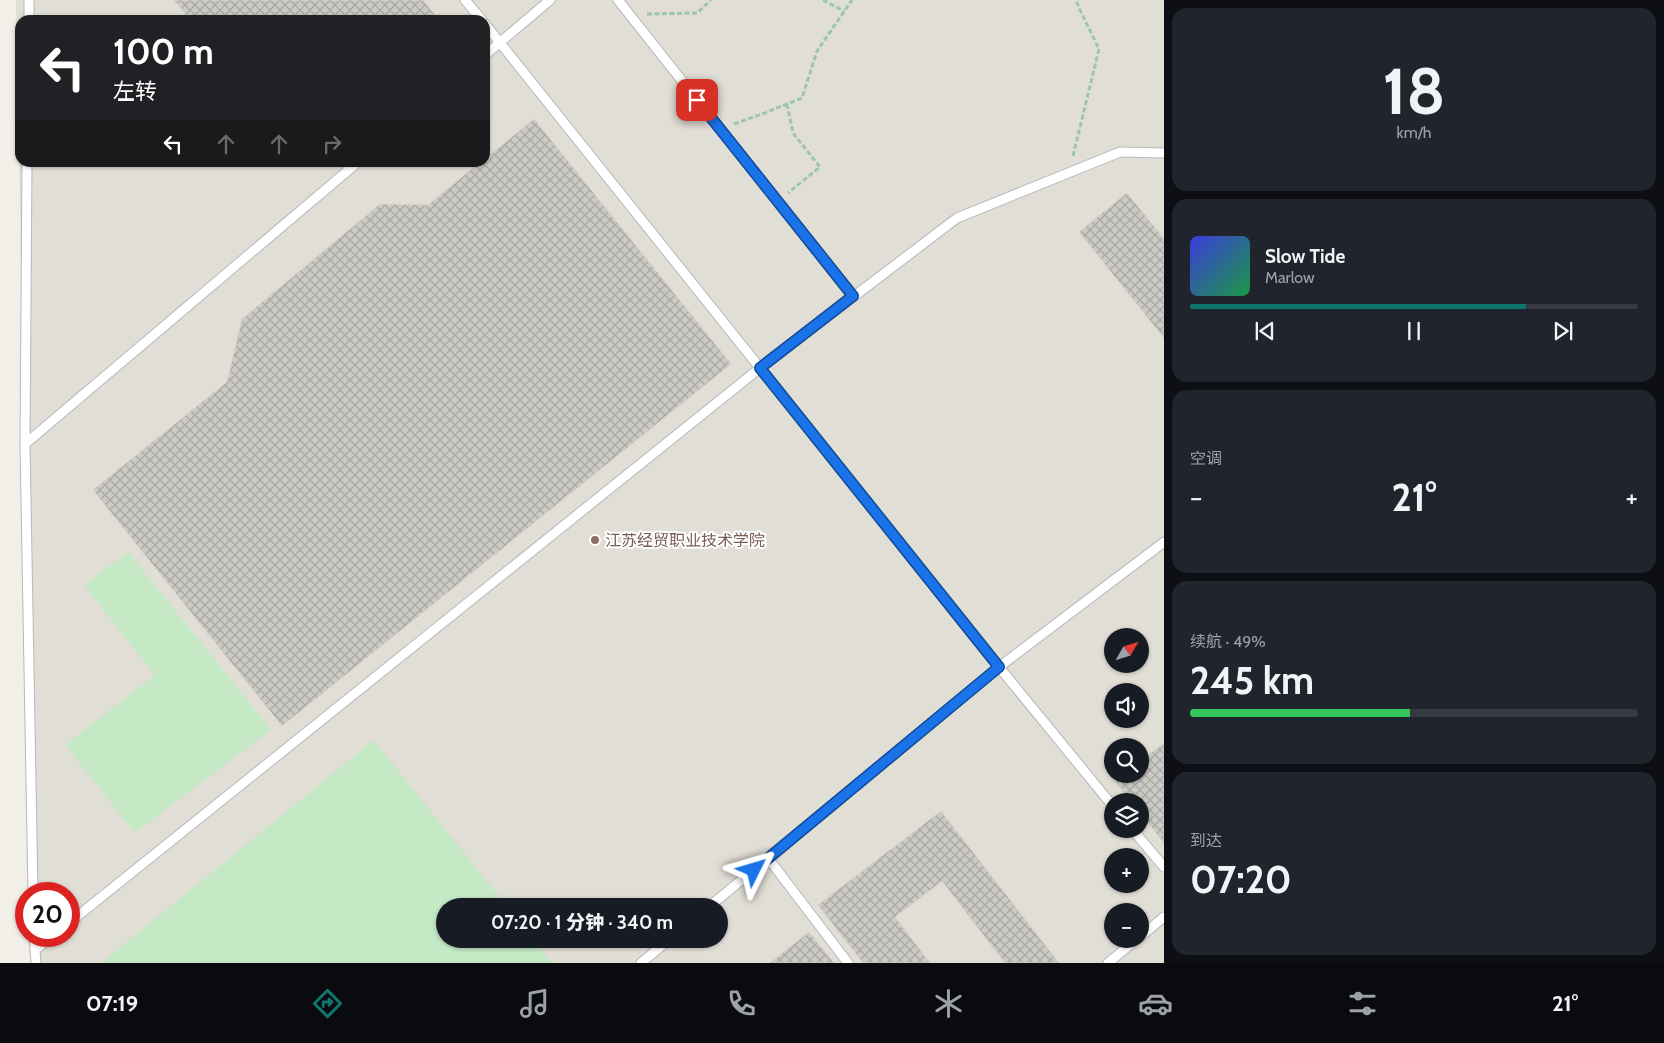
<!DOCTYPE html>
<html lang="zh">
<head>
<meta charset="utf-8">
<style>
	body { margin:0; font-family:Cabin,"Noto Sans SC",sans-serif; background:#20242c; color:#f1f3f6; height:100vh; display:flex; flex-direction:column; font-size:19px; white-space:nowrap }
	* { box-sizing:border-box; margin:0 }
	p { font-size:16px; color:#9ea1a6 }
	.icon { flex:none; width:28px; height:28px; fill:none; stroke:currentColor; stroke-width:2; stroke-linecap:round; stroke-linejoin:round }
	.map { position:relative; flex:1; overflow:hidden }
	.panel { display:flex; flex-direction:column; gap:8px; padding:8px; background:#0d0f14; width:500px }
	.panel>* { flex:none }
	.top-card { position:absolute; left:15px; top:15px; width:475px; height:152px; border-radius:15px; box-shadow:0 1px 4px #0004; background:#202124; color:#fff; overflow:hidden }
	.needle { width:32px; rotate:51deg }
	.tools { position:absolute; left:1104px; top:628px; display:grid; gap:10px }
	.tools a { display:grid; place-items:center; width:45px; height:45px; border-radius:50%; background:#171b24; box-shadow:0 1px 4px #0004; font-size:25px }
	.speed { position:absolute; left:15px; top:882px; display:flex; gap:10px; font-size:25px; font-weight:700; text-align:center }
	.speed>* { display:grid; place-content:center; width:65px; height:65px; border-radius:50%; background:#171b24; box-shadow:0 1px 4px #0004; line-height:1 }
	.speed .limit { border:8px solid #d22; background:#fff; color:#111 }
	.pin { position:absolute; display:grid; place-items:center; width:42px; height:42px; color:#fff; margin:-21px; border-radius:10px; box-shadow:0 2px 8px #0006 }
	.me { position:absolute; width:55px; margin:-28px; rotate:50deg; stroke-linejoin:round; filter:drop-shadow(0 0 4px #0008) }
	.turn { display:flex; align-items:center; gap:18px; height:105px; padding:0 15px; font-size:22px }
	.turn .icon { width:65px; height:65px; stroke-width:2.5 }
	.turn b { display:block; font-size:35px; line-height:42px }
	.lanes { display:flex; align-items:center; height:48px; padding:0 15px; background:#0003; justify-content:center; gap:25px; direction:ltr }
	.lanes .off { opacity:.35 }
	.big { font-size:38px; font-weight:800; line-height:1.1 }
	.panel .tile { flex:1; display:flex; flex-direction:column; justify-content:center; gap:8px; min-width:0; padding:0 18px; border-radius:15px; background:#20242c }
	.panel .dial { align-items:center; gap:0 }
	.dial b { font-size:65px; line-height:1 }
	.song { display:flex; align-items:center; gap:15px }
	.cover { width:60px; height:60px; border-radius:8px; background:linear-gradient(135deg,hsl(240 70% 55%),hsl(140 70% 35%)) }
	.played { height:5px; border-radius:2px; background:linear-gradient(90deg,#0f766e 75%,#363941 75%) }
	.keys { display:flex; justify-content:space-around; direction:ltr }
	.heat { display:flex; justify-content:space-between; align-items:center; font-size:28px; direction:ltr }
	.charge { height:8px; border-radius:4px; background:linear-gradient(90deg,#34c759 49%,#363941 0) }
	.trip { position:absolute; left:436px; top:898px; width:292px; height:50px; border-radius:25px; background:#171b24; box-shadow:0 1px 4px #0004; font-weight:800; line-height:50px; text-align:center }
	.menu { display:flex; height:80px; justify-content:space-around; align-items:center; background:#090b0e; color:#9ea1a6 }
	.menu .icon { width:35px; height:35px }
	.menu .on { color:#0f766e }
	.menu b { font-size:22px; color:#f1f3f6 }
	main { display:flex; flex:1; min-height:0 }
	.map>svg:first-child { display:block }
</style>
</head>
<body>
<main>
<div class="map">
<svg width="1164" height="963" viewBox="0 0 1164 963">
	<defs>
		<pattern id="building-cross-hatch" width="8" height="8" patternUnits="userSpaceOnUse" patternTransform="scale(1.25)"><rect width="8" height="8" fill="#cccac5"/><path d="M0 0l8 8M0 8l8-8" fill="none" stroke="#a9a8a4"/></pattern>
	</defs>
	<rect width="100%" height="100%" fill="#f1efe8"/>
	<path fill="#e1ded6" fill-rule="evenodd" d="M16,0H1164V963H33L34,936H69V894H33ZM20,20H485V162H20ZM1112,636H1140V664H1112ZM1112,691H1140V719H1112ZM1112,746H1140V774H1112ZM1112,801H1140V829H1112ZM1112,856H1140V884H1112ZM445,906H720V939H445ZM1112,911H1140V939H1112Z"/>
	<path fill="#c5e8c5" d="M128,552L271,730L135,833L65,745L155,675L84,585Z
		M374,740L507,906H445V939H533L552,963H101Z"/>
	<path fill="url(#building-cross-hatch)" stroke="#d6d1c6" d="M174,0H423L439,20H190Z
		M534,119L731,364L282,726L93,490L227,382L242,319L380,204L428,205L480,162H485V159Z
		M1127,193L1164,239V338L1079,232Z
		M1164,743V843L1140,813V801H1131L1115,781L1125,774H1140V762Z
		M941,811L1059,963H1005L942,881L895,917L930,963H863L818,905Z
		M809,932L834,963H770Z"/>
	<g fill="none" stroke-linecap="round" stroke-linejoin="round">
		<g stroke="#b5b8bc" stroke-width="11">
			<path id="lane" d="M465,0L482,20
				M618,0L853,297
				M29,20V0
				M485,24L999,667L1112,805
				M485,55L550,0
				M27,162L25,444L358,162
				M25,444L33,894
				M1132,829L1164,867
				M768,858L848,963
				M710,906L999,667L1164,542
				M69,923L760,368L957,218L1120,152L1164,153
				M34,936L36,963
				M1140,937L1164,917
				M35,950L52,936
				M641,963L670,939
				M1108,963L1137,939"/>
		</g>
		<path stroke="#9cc7a9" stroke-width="3" stroke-dasharray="5 2.5" stroke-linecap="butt" d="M823,0L844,11
			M647,14L697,13L711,0
			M787,104L793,133L820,167L788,193
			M734,124L762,114L802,98L817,51L852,0
			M1073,156L1099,49L1080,10L1076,0"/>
		<use href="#lane" stroke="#fff" stroke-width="9"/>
	</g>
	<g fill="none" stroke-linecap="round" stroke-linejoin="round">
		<g stroke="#114b97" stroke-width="12">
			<path id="route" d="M697,100L853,296L760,368L999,667L754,870"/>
		</g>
		<use href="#route" stroke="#1a73e8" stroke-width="9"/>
	</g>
	<circle fill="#8d6e63" stroke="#fff" stroke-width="2" cx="595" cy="540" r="5"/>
	<g text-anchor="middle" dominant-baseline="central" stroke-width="4" stroke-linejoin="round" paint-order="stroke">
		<g font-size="16" fill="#785e54" stroke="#fff" text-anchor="start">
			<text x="605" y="540">江苏经贸职业技术学院</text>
		</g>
	</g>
</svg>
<div class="tools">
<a><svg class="needle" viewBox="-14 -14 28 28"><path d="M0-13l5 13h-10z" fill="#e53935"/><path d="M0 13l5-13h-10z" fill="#9ea1a6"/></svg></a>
<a><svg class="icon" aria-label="sound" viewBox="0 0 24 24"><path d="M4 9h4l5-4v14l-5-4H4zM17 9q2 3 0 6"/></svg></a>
<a><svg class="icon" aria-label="search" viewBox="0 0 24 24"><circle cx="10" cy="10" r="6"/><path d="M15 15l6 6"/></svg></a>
<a><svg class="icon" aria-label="layers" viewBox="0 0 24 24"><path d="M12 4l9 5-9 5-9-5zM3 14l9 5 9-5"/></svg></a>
<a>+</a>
<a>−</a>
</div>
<div class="speed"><div class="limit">20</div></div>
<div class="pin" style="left:697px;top:100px;background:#d93025"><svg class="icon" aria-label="arrive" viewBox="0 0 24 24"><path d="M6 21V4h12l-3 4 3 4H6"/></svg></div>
<svg class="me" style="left:754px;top:870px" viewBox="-20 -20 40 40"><path d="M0-17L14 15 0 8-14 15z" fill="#1a73e8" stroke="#fff" stroke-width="4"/></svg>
<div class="trip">07:20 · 1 分钟 · 340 m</div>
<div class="top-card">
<div class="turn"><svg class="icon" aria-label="left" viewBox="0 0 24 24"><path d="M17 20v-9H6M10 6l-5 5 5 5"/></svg><div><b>100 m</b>左转</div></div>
<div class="lanes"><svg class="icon" aria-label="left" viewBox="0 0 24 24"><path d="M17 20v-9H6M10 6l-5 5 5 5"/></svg><svg class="icon off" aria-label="ahead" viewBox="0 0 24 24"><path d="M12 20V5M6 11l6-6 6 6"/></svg><svg class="icon off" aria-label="ahead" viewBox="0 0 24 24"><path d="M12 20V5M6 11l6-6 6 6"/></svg><svg class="icon off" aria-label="right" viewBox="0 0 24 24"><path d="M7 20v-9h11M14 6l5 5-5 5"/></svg></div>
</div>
</div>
<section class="panel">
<div class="tile dial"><b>18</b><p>km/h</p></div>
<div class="tile">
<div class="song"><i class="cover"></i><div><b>Slow Tide</b><p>Marlow</p></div></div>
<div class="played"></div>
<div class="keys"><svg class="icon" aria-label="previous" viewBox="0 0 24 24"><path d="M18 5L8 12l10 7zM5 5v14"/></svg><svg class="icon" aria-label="pause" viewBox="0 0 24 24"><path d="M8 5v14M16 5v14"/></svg><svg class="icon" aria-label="next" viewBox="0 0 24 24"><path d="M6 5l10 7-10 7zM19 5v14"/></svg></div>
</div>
<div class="tile"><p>空调</p>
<div class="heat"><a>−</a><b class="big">21°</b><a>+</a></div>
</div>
<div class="tile"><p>续航 · 49%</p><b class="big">245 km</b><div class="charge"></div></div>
<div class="tile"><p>到达</p><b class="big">07:20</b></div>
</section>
</main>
<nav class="menu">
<b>07:19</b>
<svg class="icon on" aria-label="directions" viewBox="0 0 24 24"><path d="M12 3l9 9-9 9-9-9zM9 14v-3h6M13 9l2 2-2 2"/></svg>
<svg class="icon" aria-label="music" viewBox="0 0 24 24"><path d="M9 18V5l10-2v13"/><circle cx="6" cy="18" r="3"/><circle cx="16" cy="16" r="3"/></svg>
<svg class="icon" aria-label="phone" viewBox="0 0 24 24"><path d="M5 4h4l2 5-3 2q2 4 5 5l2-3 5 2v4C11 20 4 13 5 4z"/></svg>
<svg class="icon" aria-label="climate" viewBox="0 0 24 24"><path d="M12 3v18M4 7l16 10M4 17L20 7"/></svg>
<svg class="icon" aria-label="car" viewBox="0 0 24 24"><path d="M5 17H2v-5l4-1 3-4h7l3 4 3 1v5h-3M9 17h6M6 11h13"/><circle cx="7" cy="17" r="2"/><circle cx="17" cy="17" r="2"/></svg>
<svg class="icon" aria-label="filters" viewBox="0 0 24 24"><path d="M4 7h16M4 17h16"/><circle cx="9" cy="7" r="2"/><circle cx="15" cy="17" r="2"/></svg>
<b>21°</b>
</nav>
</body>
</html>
